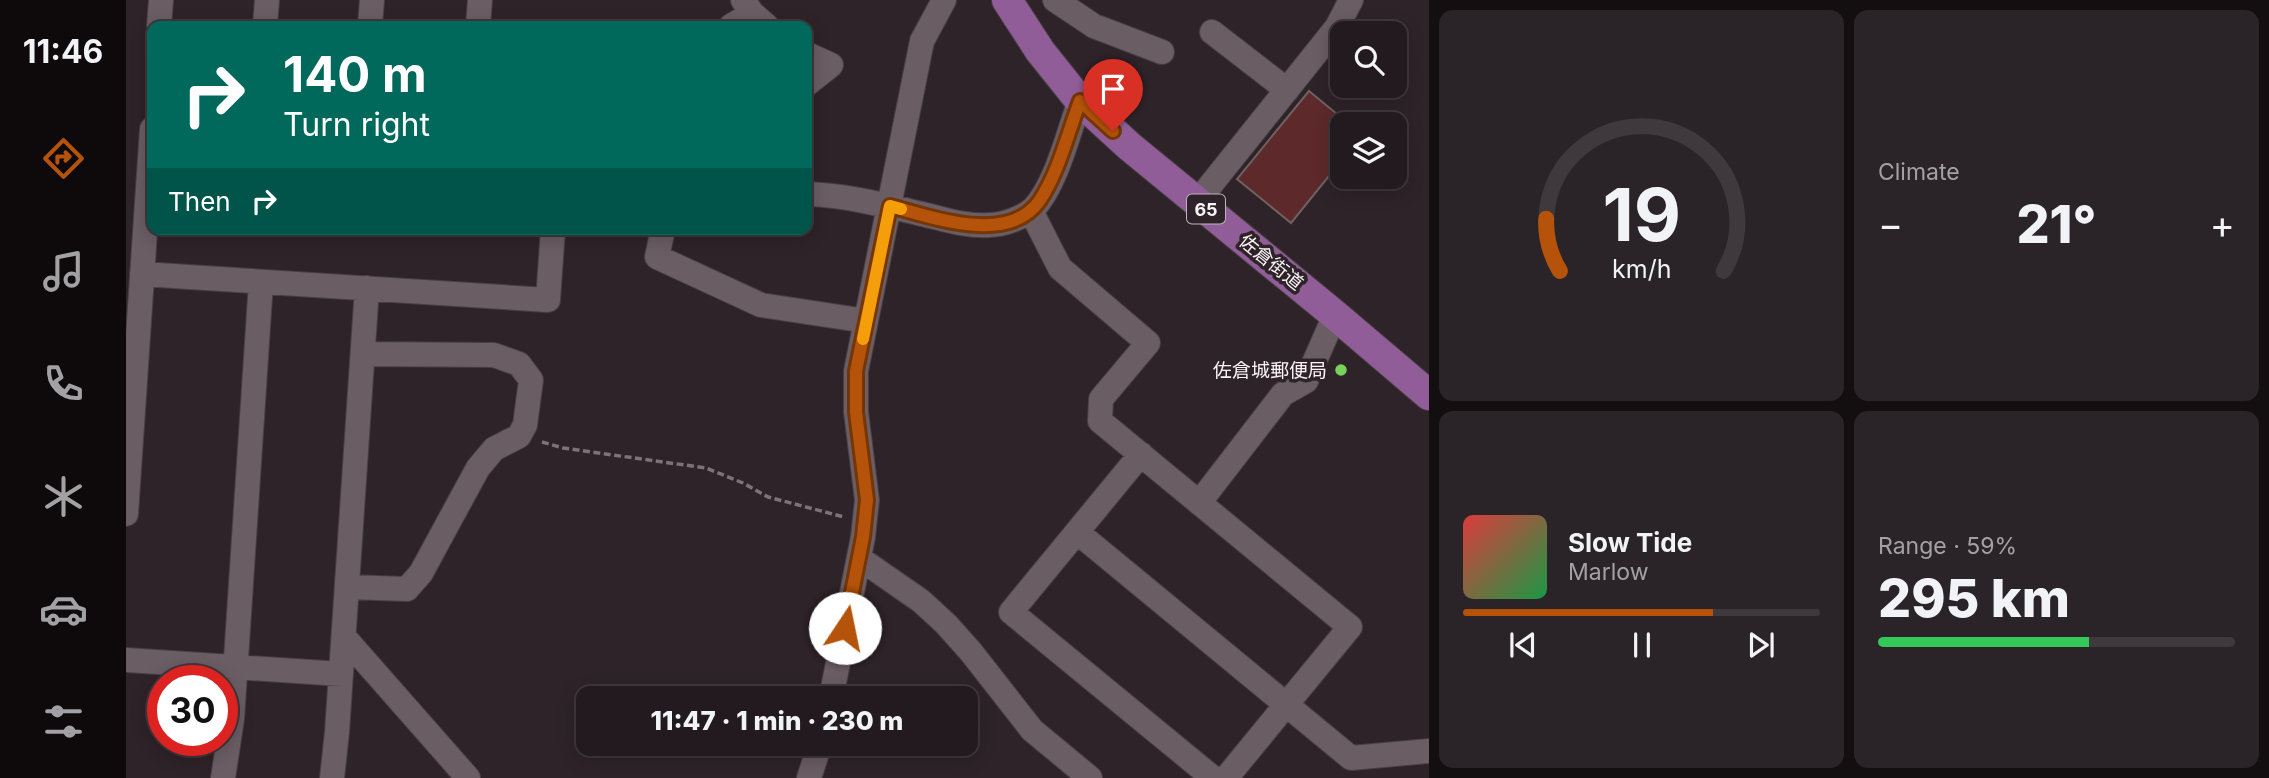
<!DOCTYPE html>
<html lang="en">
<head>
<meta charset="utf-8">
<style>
	body { margin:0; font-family:Inter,"Noto Sans JP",sans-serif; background:#2a2327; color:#f1f3f6; height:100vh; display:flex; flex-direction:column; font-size:26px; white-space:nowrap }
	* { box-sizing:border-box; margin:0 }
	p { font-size:23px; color:#a2a1a4 }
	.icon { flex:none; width:38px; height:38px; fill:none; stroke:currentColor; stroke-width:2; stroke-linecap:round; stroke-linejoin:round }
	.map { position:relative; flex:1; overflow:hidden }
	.side { display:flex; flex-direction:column; gap:10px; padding:10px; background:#130e10; width:840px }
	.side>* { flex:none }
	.guide { position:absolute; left:21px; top:21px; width:665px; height:214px; border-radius:14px; box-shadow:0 4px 18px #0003,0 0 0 2px #3f383c; background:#00695c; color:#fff; overflow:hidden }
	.fabs { position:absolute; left:1204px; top:21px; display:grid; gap:14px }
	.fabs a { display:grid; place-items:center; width:77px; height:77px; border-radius:14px; background:#221a1e; box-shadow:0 4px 18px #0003,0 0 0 2px #3f383c; font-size:35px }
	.speed { position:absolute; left:21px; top:665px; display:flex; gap:14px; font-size:35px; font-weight:700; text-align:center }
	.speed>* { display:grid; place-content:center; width:91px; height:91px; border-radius:50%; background:#221a1e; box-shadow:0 4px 18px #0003,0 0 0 2px #3f383c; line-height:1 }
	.speed .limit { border:10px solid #d22; background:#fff; color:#111 }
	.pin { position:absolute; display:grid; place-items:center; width:60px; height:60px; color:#fff; margin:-72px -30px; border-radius:50% 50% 50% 0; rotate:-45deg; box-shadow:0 0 7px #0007 }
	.pin .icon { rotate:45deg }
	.me { position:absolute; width:77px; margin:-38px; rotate:11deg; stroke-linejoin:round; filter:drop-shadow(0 0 5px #0008) }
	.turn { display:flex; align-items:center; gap:24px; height:147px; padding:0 21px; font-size:32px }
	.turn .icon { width:91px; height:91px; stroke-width:2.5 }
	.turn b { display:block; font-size:49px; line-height:60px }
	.then { display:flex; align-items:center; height:66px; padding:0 21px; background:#0003; gap:14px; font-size:26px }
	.big { font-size:52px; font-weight:800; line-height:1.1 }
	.side .card { flex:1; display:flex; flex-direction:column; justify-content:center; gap:10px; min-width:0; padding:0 24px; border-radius:14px; background:#2a2327 }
	.side .dial { align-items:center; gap:0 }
	.dial svg { height:182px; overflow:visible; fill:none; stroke:#3f383c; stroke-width:7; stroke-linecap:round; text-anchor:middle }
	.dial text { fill:#f1f3f6; stroke:none }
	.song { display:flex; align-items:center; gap:21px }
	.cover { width:84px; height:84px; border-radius:10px; background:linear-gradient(135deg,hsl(0 70% 55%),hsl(140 70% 35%)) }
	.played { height:7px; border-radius:4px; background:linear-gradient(90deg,#b45309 70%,#3f383c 70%) }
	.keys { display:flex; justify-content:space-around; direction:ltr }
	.heat { display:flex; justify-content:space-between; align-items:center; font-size:38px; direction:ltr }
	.charge { height:10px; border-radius:5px; background:linear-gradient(90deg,#34c759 59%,#3f383c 0) }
	.side .tiles { flex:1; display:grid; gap:10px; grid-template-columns:repeat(2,1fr) }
	.trip { position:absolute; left:450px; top:686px; width:402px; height:70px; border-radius:14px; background:#221a1e; box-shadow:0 4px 18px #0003,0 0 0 2px #3f383c; font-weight:800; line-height:70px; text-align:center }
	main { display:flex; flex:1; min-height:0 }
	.tab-bar { display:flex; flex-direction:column; width:126px; justify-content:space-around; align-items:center; background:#0e0a0c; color:#a2a1a4 }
	.tab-bar .icon { width:49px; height:49px }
	.tab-bar .current { color:#b45309 }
	.tab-bar b { font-size:32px; color:#f1f3f6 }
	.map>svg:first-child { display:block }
</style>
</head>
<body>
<main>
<nav class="tab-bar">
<b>11:46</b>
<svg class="icon current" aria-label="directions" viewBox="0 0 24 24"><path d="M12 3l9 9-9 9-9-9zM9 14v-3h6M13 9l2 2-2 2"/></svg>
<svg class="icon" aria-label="music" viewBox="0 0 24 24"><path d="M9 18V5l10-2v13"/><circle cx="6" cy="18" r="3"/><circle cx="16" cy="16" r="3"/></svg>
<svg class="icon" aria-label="phone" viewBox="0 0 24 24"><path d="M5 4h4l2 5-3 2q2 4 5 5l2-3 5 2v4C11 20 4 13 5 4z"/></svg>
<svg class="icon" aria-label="climate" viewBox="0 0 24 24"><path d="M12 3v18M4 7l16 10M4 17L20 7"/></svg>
<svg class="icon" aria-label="car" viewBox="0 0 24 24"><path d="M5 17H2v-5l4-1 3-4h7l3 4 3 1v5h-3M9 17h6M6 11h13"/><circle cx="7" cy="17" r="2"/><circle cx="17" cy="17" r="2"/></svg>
<svg class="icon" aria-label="filters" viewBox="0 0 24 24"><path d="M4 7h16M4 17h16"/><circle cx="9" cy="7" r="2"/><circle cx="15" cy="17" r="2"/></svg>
</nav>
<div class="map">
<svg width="1303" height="778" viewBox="0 0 1303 778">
	<rect width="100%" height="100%" fill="#2e2328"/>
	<path fill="#5d292b" stroke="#706161" stroke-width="2" d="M1183,91L1223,124H1216V160L1165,223L1111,179Z"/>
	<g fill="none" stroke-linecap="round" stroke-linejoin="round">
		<g stroke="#483f43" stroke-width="26">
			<path id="minor" d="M617,0L626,13L641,26
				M929,0L968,26L1036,52
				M33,26L35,0
				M139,26L141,0
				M244,26L246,0
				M352,26L354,0
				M605,26L626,13
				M1086,32L1161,90
				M681,54L705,65L681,84
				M681,194C719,195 758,205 796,214C818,219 841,227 864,225C877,225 899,217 908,208C931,183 942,133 954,101
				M1071,202L1211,27L1225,0
				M905,211L934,268L1022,343L975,399L974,421L1224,627L1100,778
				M537,229L531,257L635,305L740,321
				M16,274L422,300L427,229
				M1015,454L885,612L1087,778
				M1073,503L1157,394L1180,381L1209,315
				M0,514L26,129
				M951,532L1225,758L1303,751
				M733,558L795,601L820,624L845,652L906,730L964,778
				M221,587L281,589L295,573L352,468L368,449L393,436L399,425L405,380L393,364L368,355L237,354
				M218,637L342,778
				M0,660L215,674
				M705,698L737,537L741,500L730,412V371L796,41L818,0
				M97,778L106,719L135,282
				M206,778L211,732L241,288
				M683,778L694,744"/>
		</g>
		<g stroke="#483f43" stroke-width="32">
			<path id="major" d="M881,0L914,51L954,101L1003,146L1209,315L1303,395"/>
		</g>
		<path stroke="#7c7277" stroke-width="3.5" stroke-dasharray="7 3.5" stroke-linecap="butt" d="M416,442L437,448L580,468L617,483L642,497L718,517"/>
		<use href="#minor" stroke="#6a5d63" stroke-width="24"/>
		<use href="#major" stroke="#905d98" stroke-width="30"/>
	</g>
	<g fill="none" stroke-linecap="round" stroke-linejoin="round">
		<g stroke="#753606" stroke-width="18">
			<path id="route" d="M719,628L737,537L741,500L730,412V371L764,206C806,217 883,246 914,200C933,171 942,133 954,101L987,131"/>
		</g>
		<use href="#route" stroke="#b45309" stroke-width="12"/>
		<path stroke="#f59e0b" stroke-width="12" d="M737,339L764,206L775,209"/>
	</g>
	<circle fill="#76d25a" stroke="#2e2328" stroke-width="2.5" cx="1215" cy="370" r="7"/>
	<g text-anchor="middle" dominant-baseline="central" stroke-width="7" stroke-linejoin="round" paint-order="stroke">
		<rect fill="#2e2328" stroke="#bdb4b8" stroke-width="2" x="1061" y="194.5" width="38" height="29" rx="5"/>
		<g font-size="18" font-weight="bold" fill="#faf2f5">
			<text x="1080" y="209">65</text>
		</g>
		<g font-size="19" fill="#faf2f5" stroke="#2e2328">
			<text transform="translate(1145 262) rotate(39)">佐倉街道</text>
		</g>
		<g font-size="19" fill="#faf2f5" stroke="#2e2328" text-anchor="end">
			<text x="1201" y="370">佐倉城郵便局</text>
		</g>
	</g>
</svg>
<div class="fabs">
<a><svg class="icon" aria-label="search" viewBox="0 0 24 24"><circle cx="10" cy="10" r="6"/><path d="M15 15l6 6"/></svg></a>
<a><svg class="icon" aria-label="layers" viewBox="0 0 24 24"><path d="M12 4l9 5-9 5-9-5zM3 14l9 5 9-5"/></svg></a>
</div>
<div class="speed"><div class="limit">30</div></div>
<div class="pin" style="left:987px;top:131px;background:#d93025"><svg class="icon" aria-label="arrive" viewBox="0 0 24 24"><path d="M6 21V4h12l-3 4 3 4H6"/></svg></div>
<svg class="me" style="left:719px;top:628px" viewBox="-20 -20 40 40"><circle r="19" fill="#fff"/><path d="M0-13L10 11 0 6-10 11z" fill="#b45309"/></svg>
<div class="trip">11:47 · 1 min · 230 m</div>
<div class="guide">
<div class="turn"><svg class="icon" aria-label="right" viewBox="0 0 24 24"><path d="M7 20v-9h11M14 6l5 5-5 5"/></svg><div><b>140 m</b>Turn right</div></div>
<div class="then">Then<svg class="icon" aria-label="right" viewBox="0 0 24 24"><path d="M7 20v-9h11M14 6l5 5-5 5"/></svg></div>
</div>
</div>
<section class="side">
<div class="tiles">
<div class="card dial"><svg viewBox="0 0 100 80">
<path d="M14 69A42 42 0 1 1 86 69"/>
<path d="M14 69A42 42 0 0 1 8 46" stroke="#b45309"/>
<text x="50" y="56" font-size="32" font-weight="700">19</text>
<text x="50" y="72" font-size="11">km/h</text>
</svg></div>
<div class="card"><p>Climate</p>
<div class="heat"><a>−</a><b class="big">21°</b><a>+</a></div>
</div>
<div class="card">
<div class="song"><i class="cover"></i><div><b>Slow Tide</b><p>Marlow</p></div></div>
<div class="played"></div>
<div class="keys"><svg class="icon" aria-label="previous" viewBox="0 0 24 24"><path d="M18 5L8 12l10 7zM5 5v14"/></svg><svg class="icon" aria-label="pause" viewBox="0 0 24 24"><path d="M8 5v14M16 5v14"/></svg><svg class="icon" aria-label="next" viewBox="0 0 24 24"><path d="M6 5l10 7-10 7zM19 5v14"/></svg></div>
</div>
<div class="card"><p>Range · 59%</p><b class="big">295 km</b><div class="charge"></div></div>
</div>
</section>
</main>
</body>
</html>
